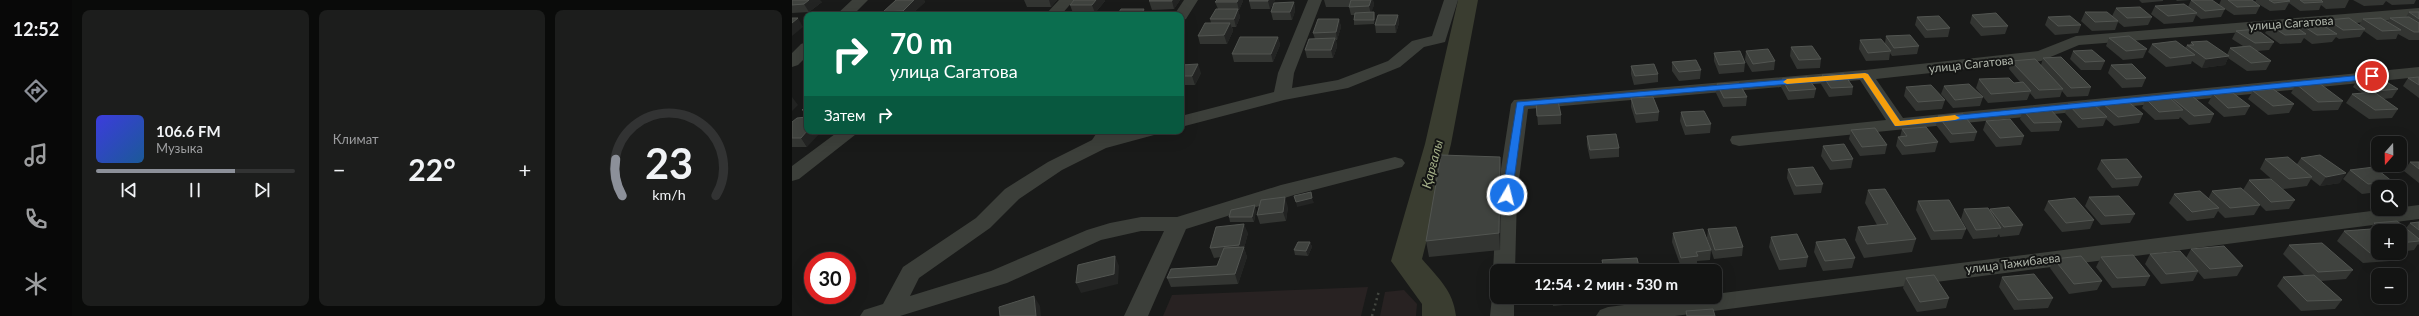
<!DOCTYPE html>
<html lang="ru">
<head>
<meta charset="utf-8">
<style>
	body { margin:0; font-family:Lato,sans-serif; background:#1c1d1c; color:#f1f3f6; height:100vh; display:flex; flex-direction:column; font-size:15px; white-space:nowrap }
	* { box-sizing:border-box; margin:0 }
	p { font-size:13px; color:#9d9ea0 }
	.icon { flex:none; width:22px; height:22px; fill:none; stroke:currentColor; stroke-width:2; stroke-linecap:round; stroke-linejoin:round }
	.map { position:relative; flex:1; overflow:hidden }
	.panel { display:flex; flex-direction:column; gap:10px; padding:10px; background:#0a0b0a; width:720px }
	.panel>* { flex:none }
	.hud { position:absolute; left:12px; top:12px; width:380px; height:122px; border-radius:8px; box-shadow:0 4px 16px #0002,0 0 0 1px #323333; background:#0b6e4f; color:#fff; overflow:hidden }
	.needle { width:26px; rotate:200deg }
	.fabs { position:absolute; left:1579px; top:136px; display:grid; gap:8px }
	.fabs a { display:grid; place-items:center; width:36px; height:36px; border-radius:8px; background:#131413; box-shadow:0 4px 16px #0002,0 0 0 1px #323333; font-size:20px }
	.speed { position:absolute; left:12px; top:252px; display:flex; gap:8px; font-size:20px; font-weight:700; text-align:center }
	.speed>* { display:grid; place-content:center; width:52px; height:52px; border-radius:50%; background:#131413; box-shadow:0 4px 16px #0002,0 0 0 1px #323333; line-height:1 }
	.speed .limit { border:6px solid #d22; background:#fff; color:#111 }
	.pin { position:absolute; display:grid; place-items:center; width:34px; height:34px; color:#fff; margin:-17px; border:2px solid #fff; border-radius:50%; box-shadow:0 1px 4px #0007 }
	.me { position:absolute; width:44px; margin:-22px; rotate:8deg; stroke-linejoin:round; filter:drop-shadow(0 0 3px #0008) }
	.turn { display:flex; align-items:center; gap:14px; height:84px; padding:0 20px; font-size:18px }
	.turn .icon { width:52px; height:52px; stroke-width:2.5 }
	.turn b { display:block; font-size:28px; line-height:34px }
	.then { display:flex; align-items:center; height:38px; padding:0 20px; background:#0003; gap:8px; font-size:15px }
	.big { font-size:30px; font-weight:700; line-height:1.1 }
	.panel .card { flex:1; display:flex; flex-direction:column; justify-content:center; gap:6px; min-width:0; padding:0 14px; border-radius:8px; background:#1c1d1c }
	.panel .dial { align-items:center; gap:0 }
	.dial svg { height:104px; overflow:visible; fill:none; stroke:#323333; stroke-width:7; stroke-linecap:round; text-anchor:middle }
	.dial text { fill:#f1f3f6; stroke:none }
	.song { display:flex; align-items:center; gap:12px }
	.cover { width:48px; height:48px; border-radius:6px; background:linear-gradient(135deg,hsl(240 70% 55%),hsl(210 70% 35%)) }
	.played { height:4px; border-radius:2px; background:linear-gradient(90deg,#8c9099 70%,#323333 70%) }
	.keys { display:flex; justify-content:space-around; direction:ltr }
	.heat { display:flex; justify-content:space-between; align-items:center; font-size:22px; direction:ltr }
	.panel .tiles { flex:1; display:grid; gap:10px; grid-template-columns:repeat(3,1fr) }
	.trip { position:absolute; left:698px; top:264px; width:232px; height:40px; border-radius:8px; background:#131413; box-shadow:0 4px 16px #0002,0 0 0 1px #323333; font-weight:700; line-height:40px; text-align:center }
	main { display:flex; flex:1; min-height:0 }
	.dock { display:flex; flex-direction:column; width:72px; justify-content:space-around; align-items:center; background:#080808; color:#9d9ea0 }
	.dock .icon { width:28px; height:28px }
	.dock .selected { color:#8c9099 }
	.dock b { font-size:18px; color:#f1f3f6 }
	.map>svg:first-child { display:block }
</style>
</head>
<body>
<main>
<nav class="dock">
<b>12:52</b>
<svg class="icon selected" aria-label="directions" viewBox="0 0 24 24"><path d="M12 3l9 9-9 9-9-9zM9 14v-3h6M13 9l2 2-2 2"/></svg>
<svg class="icon" aria-label="music" viewBox="0 0 24 24"><path d="M9 18V5l10-2v13"/><circle cx="6" cy="18" r="3"/><circle cx="16" cy="16" r="3"/></svg>
<svg class="icon" aria-label="phone" viewBox="0 0 24 24"><path d="M5 4h4l2 5-3 2q2 4 5 5l2-3 5 2v4C11 20 4 13 5 4z"/></svg>
<svg class="icon" aria-label="climate" viewBox="0 0 24 24"><path d="M12 3v18M4 7l16 10M4 17L20 7"/></svg>
</nav>
<section class="panel">
<div class="tiles">
<div class="card">
<div class="song"><i class="cover"></i><div><b>106.6 FM</b><p>Музыка</p></div></div>
<div class="played"></div>
<div class="keys"><svg class="icon" aria-label="previous" viewBox="0 0 24 24"><path d="M18 5L8 12l10 7zM5 5v14"/></svg><svg class="icon" aria-label="pause" viewBox="0 0 24 24"><path d="M8 5v14M16 5v14"/></svg><svg class="icon" aria-label="next" viewBox="0 0 24 24"><path d="M6 5l10 7-10 7zM19 5v14"/></svg></div>
</div>
<div class="card"><p>Климат</p>
<div class="heat"><a>−</a><b class="big">22°</b><a>+</a></div>
</div>
<div class="card dial"><svg viewBox="0 0 100 80">
<path d="M14 69A42 42 0 1 1 86 69"/>
<path d="M14 69A42 42 0 0 1 9 41" stroke="#8c9099"/>
<text x="50" y="56" font-size="32" font-weight="700">23</text>
<text x="50" y="72" font-size="11">km/h</text>
</svg></div>
</div>
</section>
<div class="map">
<svg width="1627" height="316" viewBox="0 0 1627 316">
	<rect width="100%" height="100%" fill="#191a19"/>
	<path fill="#282222" d="M576,287L569,316H371L380,295Z
		M612,290L625,304L624,316H588L593,292Z"/>
	<g fill="none" stroke-linecap="round" stroke-linejoin="round">
		<path fill="#3a3d30" fill-rule="evenodd" d="M666,0H686L659,144L630,259C646,278 661,290 664,316H630V304L599,261L633,144Z"/>
		<path stroke="#434640" stroke-width="2.5" stroke-dasharray="2 3.5" stroke-linecap="butt" d="M580,316L587,291"/>
		<path fill="#3c3f3a" fill-rule="evenodd" d="M60,0H76L61,15H44Z
			M267,0H282L269,15H253Z
			M392,0H406L394,19L389,21V15H382Z
			M516,0H530L502,73L500,88L546,80L596,61L620,41L640,36L652,0H666L653,42L632,47L608,67L556,88L492,100L389,127V116L482,92L486,73Z
			M1627,8V18L1287,45L1249,61L1084,79L1111,118L1627,67V77L947,146L940,144L938,140L940,136L1094,120L1068,80L736,109L725,195L723,271H705V277L701,271L705,195L719,104L722,100L1073,70L1246,51L1284,36Z
			M15,42V56L6,65L0,67V53L9,44Z
			M47,131H68L7,179L0,181V166Z
			M306,131H324L322,134L335,131H365L362,135L314,148L270,170L227,199L198,228L127,278L118,296L199,271L295,230L318,223L349,217H385L489,185L603,157L610,159L613,163L610,167L502,195L394,229L356,316H332L372,231H349L309,240L215,283L108,316H68L72,310L91,304L111,267L184,218L213,189L256,162L300,140Z
			M1627,205V219L883,316H804L808,310L816,307L897,297H923V294Z
			M705,290V297H722V316H698L700,297Z"/>
	</g>
	<path fill="#333532" d="M0,0L30,2L17,12L0,13Z
		M104,0H132L133,2L119,15H93L91,12Z
		M232,0H265L259,7H235Z
		M282,0H313V1L303,13H281L278,5Z
		M388,0L382,9L360,10L357,1Z
		M483,0L478,9H459L457,1Z
		M532,0H581L582,5L579,12H582L583,17L582,24L562,25V20L563,15H559L557,7H534Z
		M1347,0H1371V1L1350,3Z
		M1384,0H1398L1385,1Z
		M1399,0L1433,9L1429,17L1409,19L1404,15L1401,22L1372,24L1359,14L1363,6L1396,7Z
		M1429,0H1460L1468,6L1464,14L1442,15L1427,5Z
		M1464,0H1557L1553,8L1534,9L1529,5L1527,10L1508,11L1497,3L1493,10L1478,11L1463,2Z
		M1561,0H1624L1622,4L1600,5L1594,1L1591,5L1572,6Z
		M451,1L447,10H446L448,17L444,27H440L441,31L435,44H408L406,36L419,23L418,19L426,9L423,2Z
		M502,2L503,11L500,20H481L479,12Z
		M1324,8L1360,17L1356,25L1332,27L1326,22L1323,30L1300,31L1289,21L1293,12L1320,16Z
		M1617,12H1627V40H1617L1606,34L1604,39L1585,40L1572,31L1568,37L1547,39L1544,37L1540,42L1520,44L1512,38L1509,43L1488,44L1473,33L1478,25L1505,29L1508,24L1533,26L1536,20L1567,25L1571,19L1595,22L1598,18L1614,17Z
		M606,15L607,23L604,33H584L583,25Z
		M1180,15L1216,26L1213,34L1189,36L1178,23Z
		M1125,17L1158,28L1156,37L1133,38L1123,25Z
		M1256,17L1289,25L1286,33L1263,35L1253,25Z
		M547,19L549,27L545,40H544L545,47L541,58H515L513,50L523,39L521,33Z
		M1444,31L1482,42L1477,50L1465,51L1479,61L1474,70L1455,71L1436,58L1433,65L1410,68L1400,61L1399,64L1374,67L1356,52L1360,44L1393,48L1395,45H1398L1399,42L1435,55L1438,48L1451,46L1440,39Z
		M1094,36L1127,46L1125,54L1100,56L1098,53L1097,60L1074,61L1067,49L1068,40L1093,43Z
		M486,37L488,45L481,62H442L440,54Z
		M1317,38L1355,49L1351,58L1331,60L1314,46Z
		M999,47L1029,59L1028,68L1005,69L998,56Z
		M954,51L983,61L982,70L960,72L953,60Z
		M1281,51L1313,61L1309,70H1289L1278,59Z
		M922,53L953,63L952,72L927,74L922,61Z
		M1251,58L1299,87L1296,96L1275,97L1270,91L1268,97L1243,99L1238,93L1235,100L1196,103L1184,88L1187,79L1222,83L1228,82L1217,69L1219,61L1249,65Z
		M880,62L909,70L908,79L887,81L880,71Z
		M389,65L409,73L403,85H389Z
		M1319,65L1354,78L1350,87L1330,88L1316,73Z
		M839,66L866,74V82L842,85L839,74Z
		M1030,75L1061,87L1060,95L1037,97L1029,84Z
		M1627,77V98L1611,86L1616,78Z
		M1566,78L1606,89L1600,98L1591,99L1606,109L1600,118L1577,119L1554,103L1560,94L1570,93L1561,87Z
		M990,79L1024,89L1022,98L996,100L989,87Z
		M925,84L955,97L954,106L931,107L924,93Z
		M1504,84L1551,101L1546,110L1521,111L1499,93Z
		M1152,86L1191,97L1188,106L1161,108L1149,94Z
		M1114,87L1153,100L1150,109L1124,111L1112,96Z
		M1461,91L1502,104L1497,113L1476,115L1456,99Z
		M1421,94L1458,106L1453,115L1432,117L1416,103Z
		M839,98L867,112L866,121L844,123L839,107Z
		M1380,98L1422,114L1418,123L1397,125L1388,117L1387,119L1363,120L1350,108L1354,99L1380,100Z
		M744,102L769,115V124L746,125Z
		M1310,103L1351,114L1347,123L1322,126L1314,119L1311,126L1286,128L1273,113L1276,104L1307,110Z
		M15,105V117L10,110Z
		M1231,110L1270,122L1267,131L1239,132L1228,119Z
		M889,112L919,124L918,133L893,135L888,121Z
		M1146,116L1185,132L1182,141L1158,143L1144,125Z
		M1194,121L1232,136L1229,145L1204,147L1191,130Z
		M0,122L15,147H0Z
		M1110,129L1146,142L1143,152L1110,155L1104,146L1106,137H1108Z
		M1059,130L1095,145L1093,154L1068,156L1057,139Z
		M795,136L827,148V157L798,159L795,145Z
		M1031,146L1061,159L1059,168L1038,170L1029,156Z
		M708,157L709,173L708,250L637,257L634,241Z
		M1509,158L1548,183L1528,186L1519,179L1515,186L1491,189L1468,169L1473,159L1505,164Z
		M1309,160L1350,177L1346,186L1320,188L1305,169Z
		M1618,162H1627V183L1612,171Z
		M996,169L1031,184L1029,193L1002,195L995,178Z
		M1558,170L1601,182L1598,187H1586V192L1570,194L1551,179Z
		M1457,180L1503,200L1497,209L1474,211L1468,205L1462,215L1433,218L1426,211L1422,218L1395,221L1377,203L1382,194L1416,199L1420,191L1451,190Z
		M1076,190L1124,239L1120,252L1072,258L1063,240L1066,227L1085,225L1073,203Z
		M1297,197L1343,214L1338,223L1309,225L1293,206Z
		M1126,201L1174,229L1170,239L1139,240L1124,210Z
		M1256,201L1302,220L1298,229L1270,232L1252,210Z
		M496,207L494,221L468,224L465,215Z
		M1172,209L1197,211L1198,209L1231,225L1227,235L1208,237L1207,234L1205,237L1181,239L1169,219Z
		M464,210L462,222H438L437,217Z
		M1627,222V245L1626,244L1622,250L1608,252V231H1586V253H1604L1598,261L1571,263L1545,241L1552,231L1578,229L1582,223L1614,228L1618,223Z
		M916,229L951,247L950,256L922,259L915,238Z
		M456,233L452,248L455,257L446,284L379,287L375,278L425,266L429,257L422,258L418,248Z
		M881,233L919,250L918,260L905,261V265L889,267L880,242Z
		M979,237L1016,257L1014,267L987,270L977,247Z
		M518,242L520,247L516,256L503,255L502,250Z
		M1024,242L1063,258L1060,268L1031,271L1022,252Z
		M1497,245L1561,270L1554,279L1529,281L1550,300L1543,309L1509,311L1485,286L1491,277L1513,276L1491,254Z
		M1399,249L1451,266L1445,276L1412,279L1406,272L1401,281L1369,284L1353,264L1358,254L1394,258Z
		M1309,257L1358,276L1353,286L1320,288L1304,267Z
		M1262,259L1310,281L1305,290L1277,294L1258,268Z
		M810,260L848,271H810Z
		M1210,277L1261,298L1256,308L1222,310L1207,287Z
		M1114,278L1157,298L1154,308L1125,312L1111,288Z
		M760,297H792V303L761,306Z"/>
	<path fill="#232423" d="M17,0H28L30,2L17,12L12,4Z
		M122,0H132L133,2L119,15H113L111,11Z
		M257,0H265L259,7Z
		M304,0H313V1L303,13L300,5Z
		M380,0H388L382,9L380,1Z
		M446,0H451V1L447,10L445,2Z
		M476,0H483L478,9L476,1Z
		M579,0H581L582,5L579,14L577,6Z
		M502,2L503,11L500,20L498,12Z
		M352,9L354,15H349Z
		M446,9L448,17L444,27L442,19Z
		M582,12L583,17L582,24Z
		M606,15L607,23L604,33L603,25Z
		M6,18L11,27L0,36V23Z
		M547,19L549,27L545,40L544,32Z
		M438,23L441,31L435,44L432,35Z
		M486,37L488,45L481,62L479,54Z
		M543,38L545,47L541,58L539,50Z
		M1437,56L1433,65L1410,68L1414,59Z
		M406,64L409,73L403,85L400,76Z
		M0,97L6,105L0,111Z
		M15,131H30L15,147L9,138Z
		M708,157L709,173L708,250L707,233Z
		M1554,173L1548,183L1528,186L1534,177Z
		M493,197L496,207L494,221L491,212Z
		M520,198L522,203L505,207L504,202Z
		M463,205L464,210L462,222L460,217Z
		M452,224L456,233L452,248L455,257L446,284L443,274L450,253L447,245Z
		M518,242L520,247L516,256L514,251Z
		M323,256L327,266L326,284L289,293L284,283Z
		M242,296L248,306L249,316H244Z"/>
	<path fill="#40433f" stroke="#525551" d="M0,0H17L12,4L0,5Z
		M104,0H122L111,11L91,12Z
		M282,0H304L300,5H278Z
		M358,0H380V1H357Z
		M425,0H446L445,2H423Z
		M458,0H476V1H457Z
		M559,0H579L577,6L557,7Z
		M1399,0H1420L1433,9L1413,11Z
		M1436,0H1460L1468,6L1445,7Z
		M1477,0H1495L1498,1L1482,3Z
		M1508,0H1529L1531,2L1512,3Z
		M502,2L498,12H479L482,3Z
		M1392,4L1405,13L1376,16L1363,6Z
		M1348,7L1360,17L1335,18L1324,8Z
		M329,9H352L349,15H325Z
		M424,9H446L442,19H418Z
		M582,12V20H562L563,13Z
		M1293,12H1315L1326,21L1303,22Z
		M1617,12H1627V19Z
		M1204,13L1216,26L1191,27L1180,15Z
		M586,15H606L603,25H583Z
		M1147,16L1158,28L1135,30L1125,17Z
		M1278,16L1289,25L1266,26L1256,17Z
		M1617,17L1627,23V32H1622L1598,18Z
		M0,18H6L0,23Z
		M1557,18L1573,29L1551,30L1536,20Z
		M1589,18L1609,30L1590,31L1571,19Z
		M526,19H547L544,32L521,33Z
		M413,23H438L432,35L406,36Z
		M1498,23L1514,34L1493,35L1478,25Z
		M1527,23L1545,34L1525,35L1508,24Z
		M1464,29L1482,42L1463,43L1444,31Z
		M1118,35L1127,46L1102,48L1094,36Z
		M1337,36L1355,49L1334,51L1317,38Z
		M448,37H486L479,54H440Z
		M543,38L539,50H513L517,39Z
		M1089,39L1099,51L1076,53L1068,40Z
		M1384,41L1403,55L1378,58L1360,44Z
		M1415,41L1437,56L1414,59L1395,45H1402L1399,42Z
		M1020,46L1029,59L1007,60L999,47Z
		M1458,46L1479,61L1459,63L1438,48Z
		M976,49L983,61L961,64L954,51Z
		M1300,50L1313,61L1293,62L1281,51Z
		M948,51L953,63L927,65L922,53Z
		M1269,57L1299,87L1279,88L1251,58Z
		M1243,59L1271,89L1247,90L1219,61Z
		M904,60L909,70L887,72L880,62Z
		M406,64L400,76H389V65Z
		M862,64L866,74L843,76L839,66Z
		M1340,64L1354,78L1334,79L1319,65Z
		M1052,74L1061,87L1039,88L1030,75Z
		M1585,76L1606,89L1584,91L1566,78Z
		M1015,77L1024,89L997,91L990,79Z
		M1627,77V85L1616,78Z
		M1217,78L1222,83L1231,82L1239,91L1199,94L1187,79Z
		M947,83L955,97L932,98L925,84Z
		M1527,83L1551,101L1526,102L1504,84Z
		M1177,84L1191,97L1163,100L1152,86Z
		M1139,85L1153,100L1126,102L1114,87Z
		M1481,89L1502,104L1481,106L1461,91Z
		M1582,92L1606,109L1583,110L1560,94Z
		M1441,93L1458,106L1436,108L1421,94Z
		M1400,96L1422,114L1402,116L1380,98Z
		M861,97L867,112L844,114L839,98Z
		M1377,97L1391,110L1367,112L1354,99Z
		M1334,100L1351,114L1326,117L1310,103Z
		M766,101L769,115L745,116L744,102Z
		M1299,102L1315,117L1290,119L1276,104Z
		M15,105V110H10Z
		M1258,109L1270,122L1242,123L1231,110Z
		M912,111L919,124L894,126L889,112Z
		M1171,114L1185,132L1160,134L1146,116Z
		M15,117V131L9,138H0V122L5,118Z
		M1218,119L1232,136L1208,138L1194,121Z
		M1134,127L1146,142L1113,146L1106,137L1115,136L1110,129Z
		M1083,128L1095,145L1070,147L1059,130Z
		M824,134L827,148L798,150L795,136Z
		M1052,144L1061,159L1040,161L1031,146Z
		M649,155L708,157L707,233L634,241Z
		M1528,155L1554,173L1534,177L1509,158Z
		M1496,157L1520,177L1497,179L1473,159Z
		M1335,159L1350,177L1324,179L1309,160Z
		M1618,162H1627V169Z
		M1021,167L1031,184L1004,186L996,169Z
		M1582,167L1601,182L1576,184L1558,170Z
		M1479,179L1503,200L1479,202L1457,180Z
		M1449,188L1468,205L1438,208L1420,191Z
		M1093,189L1124,239L1075,244L1066,227L1096,224L1076,190Z
		M1408,191L1427,208L1400,212L1382,194Z
		M519,192L520,198L504,202L502,196Z
		M1327,196L1343,214L1313,216L1297,197Z
		M493,197L491,212L465,215L469,200Z
		M1283,198L1302,220L1274,223L1256,201Z
		M1157,200L1174,229L1142,231L1126,201Z
		M463,205L460,217H437L439,210Z
		M1217,207L1231,225L1212,227L1198,209Z
		M1196,208L1209,228L1184,230L1172,209Z
		M1605,221L1627,239V241L1608,243V231H1592L1582,223Z
		M1627,222V230L1618,223Z
		M452,224L447,245L418,248L424,227Z
		M944,227L951,247L923,250L916,229Z
		M911,229L919,250L904,252L906,256L889,258L881,233Z
		M1579,229L1586,235V253H1578L1552,231Z
		M1005,234L1016,257L988,260L979,237Z
		M1053,239L1063,258L1033,261L1024,242Z
		M506,242H518L514,251L502,250Z
		M1530,243L1561,270L1526,272L1497,245Z
		M1432,246L1451,266L1418,269L1399,249Z
		M452,247L443,274L375,278L379,269L425,266L432,248Z
		M1388,251L1406,271L1374,274L1358,254Z
		M1341,255L1358,276L1325,278L1309,257Z
		M323,256L322,274L284,283L286,265Z
		M1289,256L1310,281L1282,284L1262,259Z
		M845,258L848,271H812L810,260Z
		M785,267L786,271H757V269Z
		M1242,274L1261,298L1226,300L1210,277Z
		M1142,275L1157,298L1128,302L1114,278Z
		M1522,275L1550,300L1515,301L1491,277Z
		M242,296L244,316H208L207,307Z
		M921,309L923,316H895L894,311Z"/>
	<path fill="#1a73e8" stroke="#114b97" d="M1073,73L1076,74L1108,121L1580,74L1584,76L1580,79L1106,126H1103L1071,78L732,106L720,195L715,198L710,195L725,102Z"/>
	<path fill="#f59e0b" d="M1073,73L1076,74L1108,121L1163,115L1168,118L1163,120L1106,126H1103L1071,78L995,84L991,82L995,79Z"/>
	<g text-anchor="middle" dominant-baseline="central" stroke-width="4" stroke-linejoin="round" paint-order="stroke">
		<g font-size="12" fill="#b2b8ad" stroke="#141514">
			<text transform="translate(1499 23) rotate(-4)">улица Сагатова</text>
			<text transform="translate(1179 64) rotate(-6)">улица Сагатова</text>
			<text transform="translate(1221 263) rotate(-7)">улица Тажибаева</text>
		</g>
		<g font-size="13" font-style="italic" fill="#a4af88" stroke="#141514">
			<text transform="translate(640 164) rotate(-75)">Қарғалы</text>
		</g>
	</g>
</svg>
<div class="fabs">
<a><svg class="needle" viewBox="-14 -14 28 28"><path d="M0-13l5 13h-10z" fill="#e53935"/><path d="M0 13l5-13h-10z" fill="#9d9ea0"/></svg></a>
<a><svg class="icon" aria-label="search" viewBox="0 0 24 24"><circle cx="10" cy="10" r="6"/><path d="M15 15l6 6"/></svg></a>
<a>+</a>
<a>−</a>
</div>
<div class="speed"><div class="limit">30</div></div>
<div class="pin" style="left:1580px;top:76px;background:#d93025"><svg class="icon" aria-label="arrive" viewBox="0 0 24 24"><path d="M6 21V4h12l-3 4 3 4H6"/></svg></div>
<svg class="me" style="left:715px;top:195px" viewBox="-20 -20 40 40"><circle r="17" fill="#1a73e8" stroke="#fff" stroke-width="3"/><path d="M0-11L8 9 0 5-8 9z" fill="#fff"/></svg>
<div class="trip">12:54 · 2 мин · 530 m</div>
<div class="hud">
<div class="turn"><svg class="icon" aria-label="right" viewBox="0 0 24 24"><path d="M7 20v-9h11M14 6l5 5-5 5"/></svg><div><b>70 m</b>улица Сагатова</div></div>
<div class="then">Затем<svg class="icon" aria-label="right" viewBox="0 0 24 24"><path d="M7 20v-9h11M14 6l5 5-5 5"/></svg></div>
</div>
</div>
</main>
</body>
</html>
